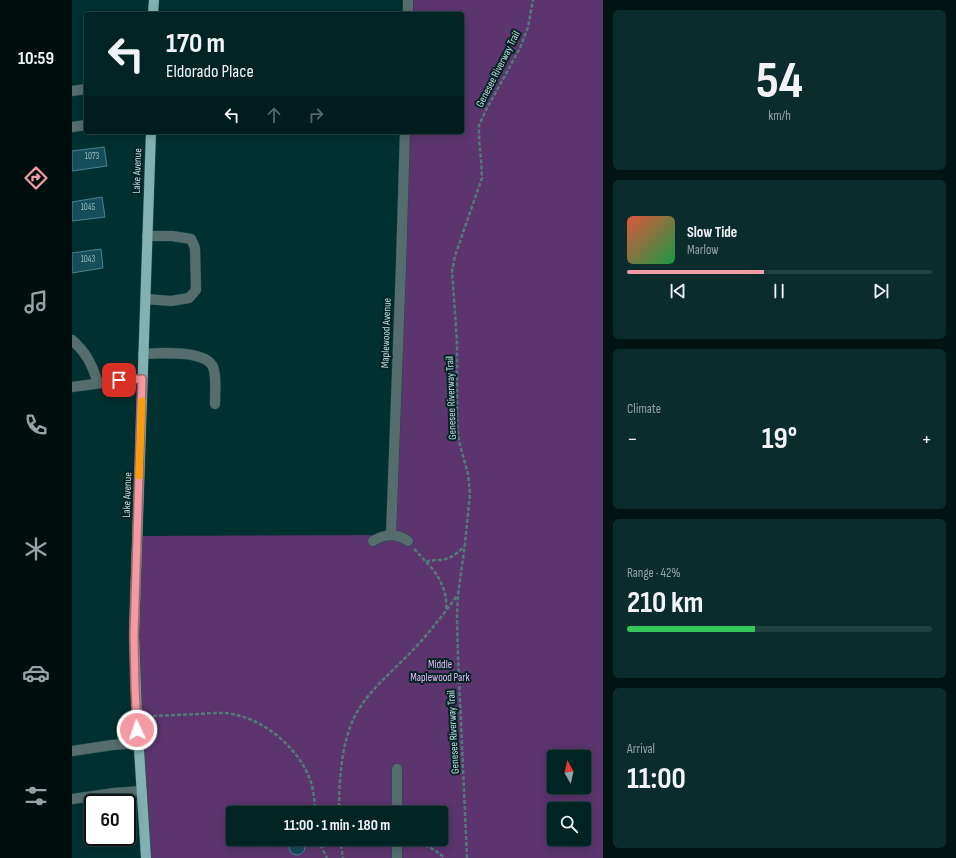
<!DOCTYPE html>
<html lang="en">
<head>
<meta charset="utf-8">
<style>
	body { margin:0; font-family:"Sofia Sans Condensed",sans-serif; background:#0a2c2c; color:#f1f3f6; height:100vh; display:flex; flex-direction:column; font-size:15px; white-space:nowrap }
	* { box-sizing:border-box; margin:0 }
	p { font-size:13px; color:#95a4a6 }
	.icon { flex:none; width:22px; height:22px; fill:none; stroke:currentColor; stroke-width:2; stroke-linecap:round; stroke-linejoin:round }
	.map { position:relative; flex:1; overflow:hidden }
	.side { display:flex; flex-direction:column; gap:10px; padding:10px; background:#001414; width:353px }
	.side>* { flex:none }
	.top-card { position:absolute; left:12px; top:12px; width:380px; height:122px; border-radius:4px; box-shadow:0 2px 10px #0003,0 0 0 1px #224141; background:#002424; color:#f1f3f6; overflow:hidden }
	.needle { width:26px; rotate:352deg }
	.fabs { position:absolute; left:475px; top:750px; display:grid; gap:8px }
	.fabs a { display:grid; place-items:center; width:44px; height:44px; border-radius:4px; background:#002424; box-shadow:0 2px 10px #0003,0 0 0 1px #224141; font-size:20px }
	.speed { position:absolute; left:12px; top:794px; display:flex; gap:8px; font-size:20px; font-weight:700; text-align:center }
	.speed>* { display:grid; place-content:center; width:52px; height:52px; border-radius:50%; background:#002424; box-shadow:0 2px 10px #0003,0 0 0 1px #224141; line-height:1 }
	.speed .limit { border:2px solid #111; border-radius:6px; background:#fff; color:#111 }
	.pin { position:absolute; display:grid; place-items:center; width:34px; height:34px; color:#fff; margin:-17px; border-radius:8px; box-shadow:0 2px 6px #0006 }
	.me { position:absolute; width:44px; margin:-22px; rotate:357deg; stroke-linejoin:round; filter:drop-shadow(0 0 3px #0008) }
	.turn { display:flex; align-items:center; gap:14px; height:84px; padding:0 16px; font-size:18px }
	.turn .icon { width:52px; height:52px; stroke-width:2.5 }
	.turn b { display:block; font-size:28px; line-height:34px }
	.lanes { display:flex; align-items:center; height:38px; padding:0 16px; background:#0003; justify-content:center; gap:20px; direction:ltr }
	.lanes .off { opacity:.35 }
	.big { font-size:30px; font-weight:700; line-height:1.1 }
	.side .card { flex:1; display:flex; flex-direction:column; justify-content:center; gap:6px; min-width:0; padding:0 14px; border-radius:6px; background:#0a2c2c }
	.side .dial { align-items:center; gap:0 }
	.dial b { font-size:52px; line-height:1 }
	.song { display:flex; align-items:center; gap:12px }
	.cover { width:48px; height:48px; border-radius:6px; background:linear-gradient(135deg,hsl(10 70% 55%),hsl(140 70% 35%)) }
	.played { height:4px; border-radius:2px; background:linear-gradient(90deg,#f49aa2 45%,#224141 45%) }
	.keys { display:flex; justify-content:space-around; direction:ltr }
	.heat { display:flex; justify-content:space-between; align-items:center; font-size:22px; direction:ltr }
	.charge { height:6px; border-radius:3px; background:linear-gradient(90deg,#34c759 42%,#224141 0) }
	.trip { position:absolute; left:154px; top:806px; width:222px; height:40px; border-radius:4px; background:#002424; box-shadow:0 2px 10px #0003,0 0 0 1px #224141; font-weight:700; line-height:40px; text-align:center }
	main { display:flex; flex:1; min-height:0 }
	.tab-bar { display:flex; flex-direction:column; width:72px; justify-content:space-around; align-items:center; background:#000e0e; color:#95a4a6 }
	.tab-bar .icon { width:28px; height:28px }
	.tab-bar .selected { color:#f49aa2 }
	.tab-bar b { font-size:18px; color:#f1f3f6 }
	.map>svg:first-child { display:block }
</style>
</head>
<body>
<main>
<nav class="tab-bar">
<b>10:59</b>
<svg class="icon selected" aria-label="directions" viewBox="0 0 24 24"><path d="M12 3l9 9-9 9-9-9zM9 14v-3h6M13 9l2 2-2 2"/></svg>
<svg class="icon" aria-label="music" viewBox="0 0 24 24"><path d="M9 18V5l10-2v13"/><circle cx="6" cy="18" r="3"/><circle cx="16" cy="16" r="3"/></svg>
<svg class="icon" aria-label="phone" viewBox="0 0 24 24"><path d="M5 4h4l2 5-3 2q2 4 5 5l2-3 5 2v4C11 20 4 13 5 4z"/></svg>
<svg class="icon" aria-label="climate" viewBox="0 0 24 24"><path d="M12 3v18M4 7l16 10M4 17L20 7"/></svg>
<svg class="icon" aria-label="car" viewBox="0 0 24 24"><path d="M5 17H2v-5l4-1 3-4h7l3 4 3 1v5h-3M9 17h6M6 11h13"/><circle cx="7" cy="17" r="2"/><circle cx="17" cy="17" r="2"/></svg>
<svg class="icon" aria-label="filters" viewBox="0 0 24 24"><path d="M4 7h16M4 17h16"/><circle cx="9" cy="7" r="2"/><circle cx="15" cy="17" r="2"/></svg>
</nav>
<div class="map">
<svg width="531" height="858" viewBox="0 0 531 858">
	<rect width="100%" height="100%" fill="#003030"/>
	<path fill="#5c346e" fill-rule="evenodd" d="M336,0H531V858H74L66,743L65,536L319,535L332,132H390V14H336ZM482,757H512V787H482ZM482,809H512V839H482ZM161,813H369V839H161Z"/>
	<path fill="#154d58" stroke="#4b828f" d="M32,147L35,166L0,171V151Z
		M30,197L33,217L0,221V202Z
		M29,249L31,268L0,273V253Z
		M217 847a8 8 0 1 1 16 0a8 8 0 1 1-16 0Z"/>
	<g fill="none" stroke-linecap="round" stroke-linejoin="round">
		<g stroke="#1f4c4c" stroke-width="11">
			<path id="minor" d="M336,14V0
				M0,91L14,89
				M0,127L14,125
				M74,299L99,301L117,298L124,290L123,248L119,239L100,236H75
				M0,340C15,353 20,365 26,383
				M71,354C87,353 130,350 140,365C145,373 143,394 143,404
				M0,387L52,380L70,379
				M319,535L329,266L333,132
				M301,541C312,534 325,533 336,541
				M0,751L40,745L66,743
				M0,799L42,793L70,791
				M325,813V769
				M325,858V839"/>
		</g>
		<g stroke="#1f4c4c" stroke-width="11">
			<path id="major" d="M81,14L82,0
				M74,858L65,718L62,635L79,132"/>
		</g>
		<path stroke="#527a79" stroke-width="2.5" stroke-dasharray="4 2" stroke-linecap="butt" d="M342,549C346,553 350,557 353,561C366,573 376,591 374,610
			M354,562C359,560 363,560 368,560C379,559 386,553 393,545
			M81,716C96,715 112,715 127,714C136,713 145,713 154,713C189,717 224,745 237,777C242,789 242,801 244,813
			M267,813C267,783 269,741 284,714C298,689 321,671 341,650C357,633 371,615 385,596
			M247,839L250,848L255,858
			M268,839L271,858
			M335,843C353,843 359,847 373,858
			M395,858L386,656L385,616L386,595L393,544L398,493L396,474L387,441L385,425V341L380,271L383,256L404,195L410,178L409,159L407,140V125L414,110L448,48L456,27L461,0"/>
		<use href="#minor" stroke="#566d6d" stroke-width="10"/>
		<use href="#major" stroke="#81b2b1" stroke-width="10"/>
	</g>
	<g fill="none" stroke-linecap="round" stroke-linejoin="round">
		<g stroke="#9f6469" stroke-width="10">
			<path id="route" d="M47,380L70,379L62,635L63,685L65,730"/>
		</g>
		<use href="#route" stroke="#f49aa2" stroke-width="7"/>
		<path stroke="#f59e0b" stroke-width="7" d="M67,476L70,401"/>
	</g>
	<g text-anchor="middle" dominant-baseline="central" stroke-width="4" stroke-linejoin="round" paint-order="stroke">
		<g font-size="9" fill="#95b9bb">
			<text x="20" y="156">1073</text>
			<text x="16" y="207">1045</text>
			<text x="16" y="259">1043</text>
		</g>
		<g font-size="11" fill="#c0dddc" stroke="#042424">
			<text transform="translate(426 69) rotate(-63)">Genesee Riverway Trail</text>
			<text transform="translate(65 171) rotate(-88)">Lake Avenue</text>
			<text transform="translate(314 333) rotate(-88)">Maplewood Avenue</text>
			<text transform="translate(379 398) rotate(-92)">Genesee Riverway Trail</text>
			<text transform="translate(55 495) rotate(-88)">Lake Avenue</text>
			<text transform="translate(381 732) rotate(-93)">Genesee Riverway Trail</text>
		</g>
		<g font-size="11" fill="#e6b7fd" stroke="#042424">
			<text x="368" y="664">Middle<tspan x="368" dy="13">Maplewood Park</tspan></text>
		</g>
	</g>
</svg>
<div class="fabs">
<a><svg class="needle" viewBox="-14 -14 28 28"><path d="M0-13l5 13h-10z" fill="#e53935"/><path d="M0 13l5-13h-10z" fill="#95a4a6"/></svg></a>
<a><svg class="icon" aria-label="search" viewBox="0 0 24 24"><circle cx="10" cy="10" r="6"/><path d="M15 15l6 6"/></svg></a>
</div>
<div class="speed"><div class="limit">60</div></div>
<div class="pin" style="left:47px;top:380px;background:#d93025"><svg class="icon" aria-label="arrive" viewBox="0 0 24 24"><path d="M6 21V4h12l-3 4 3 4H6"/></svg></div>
<svg class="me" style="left:65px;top:730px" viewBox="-20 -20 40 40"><circle r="17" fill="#f49aa2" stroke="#fff" stroke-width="3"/><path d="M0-11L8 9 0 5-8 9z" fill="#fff"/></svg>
<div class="trip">11:00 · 1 min · 180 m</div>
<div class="top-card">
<div class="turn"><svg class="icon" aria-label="left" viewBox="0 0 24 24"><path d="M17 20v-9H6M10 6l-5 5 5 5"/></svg><div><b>170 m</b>Eldorado Place</div></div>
<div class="lanes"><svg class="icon" aria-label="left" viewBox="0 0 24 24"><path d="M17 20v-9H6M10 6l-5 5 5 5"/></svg><svg class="icon off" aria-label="ahead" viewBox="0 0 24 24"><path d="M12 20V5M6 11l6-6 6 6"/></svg><svg class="icon off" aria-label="right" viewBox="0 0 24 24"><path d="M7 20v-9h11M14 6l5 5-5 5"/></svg></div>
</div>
</div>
<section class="side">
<div class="card dial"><b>54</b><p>km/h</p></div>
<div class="card">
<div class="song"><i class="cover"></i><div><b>Slow Tide</b><p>Marlow</p></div></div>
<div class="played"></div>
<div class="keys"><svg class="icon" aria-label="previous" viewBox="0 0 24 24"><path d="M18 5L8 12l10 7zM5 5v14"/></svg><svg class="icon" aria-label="pause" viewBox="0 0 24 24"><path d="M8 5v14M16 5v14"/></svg><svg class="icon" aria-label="next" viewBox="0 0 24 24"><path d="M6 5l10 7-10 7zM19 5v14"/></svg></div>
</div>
<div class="card"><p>Climate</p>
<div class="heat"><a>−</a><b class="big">19°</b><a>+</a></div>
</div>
<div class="card"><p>Range · 42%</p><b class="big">210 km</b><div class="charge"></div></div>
<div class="card"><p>Arrival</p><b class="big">11:00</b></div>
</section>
</main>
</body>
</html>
